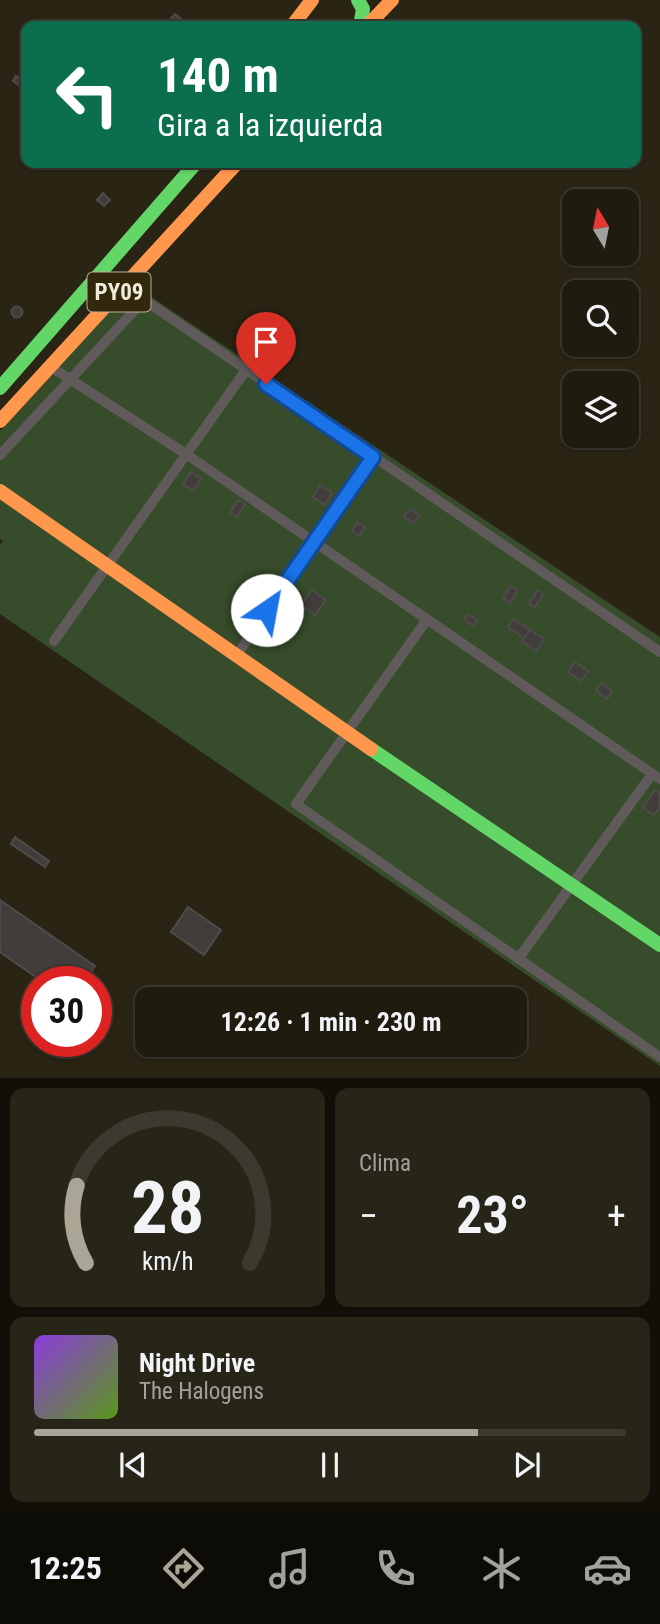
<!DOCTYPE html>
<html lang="es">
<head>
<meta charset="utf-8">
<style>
	body { margin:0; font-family:"Roboto Condensed",sans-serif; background:#272418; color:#f1f3f6; height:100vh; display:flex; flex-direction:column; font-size:26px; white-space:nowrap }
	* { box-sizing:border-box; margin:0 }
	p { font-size:23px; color:#a1a19e }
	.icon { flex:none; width:38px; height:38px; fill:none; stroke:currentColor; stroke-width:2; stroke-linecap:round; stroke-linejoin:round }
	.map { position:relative; height:1078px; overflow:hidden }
	.details { display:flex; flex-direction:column; gap:10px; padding:10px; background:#110f08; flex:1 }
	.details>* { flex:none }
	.hud { position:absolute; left:21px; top:21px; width:620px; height:147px; border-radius:14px; box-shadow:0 2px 5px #0004,0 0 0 2px #3c392f; background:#0b6e4f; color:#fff; overflow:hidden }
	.needle { width:46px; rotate:350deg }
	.buttons { position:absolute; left:562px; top:189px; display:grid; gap:14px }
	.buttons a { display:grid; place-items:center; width:77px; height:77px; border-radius:14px; background:#1f1b0f; box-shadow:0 2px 5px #0004,0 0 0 2px #3c392f; font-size:35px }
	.speed { position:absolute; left:21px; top:966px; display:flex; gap:14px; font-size:35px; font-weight:700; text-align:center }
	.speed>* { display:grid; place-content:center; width:91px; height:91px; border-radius:50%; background:#1f1b0f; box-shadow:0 2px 5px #0004,0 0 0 2px #3c392f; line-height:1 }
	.speed .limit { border:10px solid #d22; background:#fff; color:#111 }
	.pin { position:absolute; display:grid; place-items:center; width:60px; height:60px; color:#fff; margin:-72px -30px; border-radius:50% 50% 50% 0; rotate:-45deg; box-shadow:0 0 7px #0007 }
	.pin .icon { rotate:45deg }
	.me { position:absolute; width:77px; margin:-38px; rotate:33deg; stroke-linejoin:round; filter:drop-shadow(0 0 5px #0008) }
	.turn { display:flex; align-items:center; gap:24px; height:147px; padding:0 21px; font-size:32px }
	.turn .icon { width:91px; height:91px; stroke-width:2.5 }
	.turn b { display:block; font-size:49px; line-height:60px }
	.big { font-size:52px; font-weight:700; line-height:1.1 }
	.details .widget { flex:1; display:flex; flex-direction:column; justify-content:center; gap:10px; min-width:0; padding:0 24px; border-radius:14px; background:#272418 }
	.details .dial { align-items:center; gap:0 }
	.dial svg { height:182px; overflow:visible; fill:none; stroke:#3c392f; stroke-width:7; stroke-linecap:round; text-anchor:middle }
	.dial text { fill:#f1f3f6; stroke:none }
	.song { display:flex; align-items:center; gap:21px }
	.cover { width:84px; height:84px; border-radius:10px; background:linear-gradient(135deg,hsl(270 70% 55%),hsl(90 70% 35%)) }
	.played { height:7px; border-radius:4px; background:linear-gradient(90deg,#aba595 75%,#3c392f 75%) }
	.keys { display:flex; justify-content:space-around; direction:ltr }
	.heat { display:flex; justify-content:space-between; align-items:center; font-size:38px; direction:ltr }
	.details .tiles { flex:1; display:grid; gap:10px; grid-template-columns:1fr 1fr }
	.widget:last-child { grid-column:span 2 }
	.trip { position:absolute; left:135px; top:987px; width:392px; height:70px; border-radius:14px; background:#1f1b0f; box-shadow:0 2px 5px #0004,0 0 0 2px #3c392f; font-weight:700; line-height:70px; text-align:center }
	.tabs { display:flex; height:112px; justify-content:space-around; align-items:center; background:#0c0b06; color:#a1a19e }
	.tabs .icon { width:49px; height:49px }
	.tabs .current { color:#aba595 }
	.tabs b { font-size:32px; color:#f1f3f6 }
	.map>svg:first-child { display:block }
</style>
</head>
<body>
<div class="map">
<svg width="660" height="1078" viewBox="0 0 660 1078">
	<rect width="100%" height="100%" fill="#292414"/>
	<path fill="#364c2a" d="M132,284L660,637V1066L0,614V545L3,541L0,539V431Z"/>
	<path fill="#413d3b" stroke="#4f4b4a" stroke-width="2" d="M175,14L188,25L187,26H174L168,22Z
		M16,76L26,83V90L13,81Z
		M103,193L110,200L104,206L97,200Z
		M11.5 312a5.5 5.5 0 1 1 11 0a5.5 5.5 0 1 1-11 0Z
		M191,472L201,479L193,491L183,484Z
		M320,485L332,493L325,505L313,497Z
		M238,500L245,504L237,517L230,513Z
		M410,509L419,515L414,523L404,517Z
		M358,522L365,527L359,536L352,531Z
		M511,586L518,590L510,603L503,598Z
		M312,590L326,600L315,615L301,605Z
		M538,590L543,594L535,607L529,604Z
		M468,614L477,620L473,626L464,619Z
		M514,619L530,630L524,638L508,627Z
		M530,630L544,639L536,651L522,641Z
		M575,662L588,671L581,681L568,672Z
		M602,683L612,692L607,699L596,690Z
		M655,790L660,793V807L654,815L643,808Z
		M15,837L49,861L45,867L11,844Z
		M0,900L95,966L84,982H43L0,952Z
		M188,907L221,930L204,955L171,932Z"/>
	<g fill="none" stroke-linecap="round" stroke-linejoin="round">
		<path stroke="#605a5b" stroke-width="10" d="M124,286L660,652
			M51,367L186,454L660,779
			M0,455L144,300
			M426,621L296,804L660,1057
			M54,641L246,370
			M237,655L373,457
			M518,959L652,774"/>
		<path stroke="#63d668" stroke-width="14" d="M358,0L363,9L360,26
			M0,388L196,163
			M371,749L660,945"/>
		<path stroke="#ff974d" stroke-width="14" d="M292,26L312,0
			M367,26L392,0
			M0,421L237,163
			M0,491L371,749"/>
	</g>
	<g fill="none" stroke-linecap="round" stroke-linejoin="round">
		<g stroke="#114b97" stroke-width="18">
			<path id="route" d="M266,384L373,457L267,610"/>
		</g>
		<use href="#route" stroke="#1a73e8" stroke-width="12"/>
	</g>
	<g text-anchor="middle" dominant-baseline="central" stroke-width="7" stroke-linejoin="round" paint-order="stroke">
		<rect fill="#32280b" stroke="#b8b09c" stroke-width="2" x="87.5" y="272.5" width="63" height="39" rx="5"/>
		<g font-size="23" font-weight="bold" fill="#f1ebda">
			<text x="119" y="292">PY09</text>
		</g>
	</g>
</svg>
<div class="buttons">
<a><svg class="needle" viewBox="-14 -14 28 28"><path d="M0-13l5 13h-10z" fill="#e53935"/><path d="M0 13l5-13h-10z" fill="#a1a19e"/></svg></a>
<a><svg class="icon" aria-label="search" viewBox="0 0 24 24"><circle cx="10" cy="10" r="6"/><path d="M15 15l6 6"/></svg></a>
<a><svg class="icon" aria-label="layers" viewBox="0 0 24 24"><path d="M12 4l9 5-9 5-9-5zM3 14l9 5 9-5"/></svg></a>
</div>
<div class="speed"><div class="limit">30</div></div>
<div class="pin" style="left:266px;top:384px;background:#d93025"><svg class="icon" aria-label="arrive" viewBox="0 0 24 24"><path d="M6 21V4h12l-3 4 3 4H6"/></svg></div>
<svg class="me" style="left:267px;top:610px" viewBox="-20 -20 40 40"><circle r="19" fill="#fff"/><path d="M0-13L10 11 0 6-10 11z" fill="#1a73e8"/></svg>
<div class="trip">12:26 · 1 min · 230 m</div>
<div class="hud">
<div class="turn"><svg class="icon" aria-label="left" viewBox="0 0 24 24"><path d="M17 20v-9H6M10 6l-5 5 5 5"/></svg><div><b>140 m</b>Gira a la izquierda</div></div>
</div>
</div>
<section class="details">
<div class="tiles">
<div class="widget dial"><svg viewBox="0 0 100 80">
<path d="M14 69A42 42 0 1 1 86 69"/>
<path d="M14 69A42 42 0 0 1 10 35" stroke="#aba595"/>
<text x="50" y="56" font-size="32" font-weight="700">28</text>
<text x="50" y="72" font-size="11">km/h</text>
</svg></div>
<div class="widget"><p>Clima</p>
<div class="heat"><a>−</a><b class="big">23°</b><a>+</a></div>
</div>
<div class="widget">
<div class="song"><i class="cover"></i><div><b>Night Drive</b><p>The Halogens</p></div></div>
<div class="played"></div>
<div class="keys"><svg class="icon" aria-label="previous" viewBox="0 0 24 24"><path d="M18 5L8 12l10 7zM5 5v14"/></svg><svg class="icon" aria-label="pause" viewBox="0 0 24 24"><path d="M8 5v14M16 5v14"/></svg><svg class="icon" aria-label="next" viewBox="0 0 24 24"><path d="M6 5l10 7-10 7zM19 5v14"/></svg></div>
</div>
</div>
</section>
<nav class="tabs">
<b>12:25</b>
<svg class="icon current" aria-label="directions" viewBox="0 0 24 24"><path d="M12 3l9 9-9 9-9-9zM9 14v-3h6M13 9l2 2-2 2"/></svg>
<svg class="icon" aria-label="music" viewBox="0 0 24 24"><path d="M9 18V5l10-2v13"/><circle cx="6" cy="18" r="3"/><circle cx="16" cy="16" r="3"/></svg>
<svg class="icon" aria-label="phone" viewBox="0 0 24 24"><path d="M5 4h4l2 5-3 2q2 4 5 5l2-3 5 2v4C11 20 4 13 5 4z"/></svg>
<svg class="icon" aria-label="climate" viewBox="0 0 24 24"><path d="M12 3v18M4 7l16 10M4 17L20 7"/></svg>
<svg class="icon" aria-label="car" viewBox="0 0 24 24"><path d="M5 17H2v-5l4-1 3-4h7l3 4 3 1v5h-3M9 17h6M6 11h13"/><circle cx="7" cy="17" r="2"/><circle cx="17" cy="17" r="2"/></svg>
</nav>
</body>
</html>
